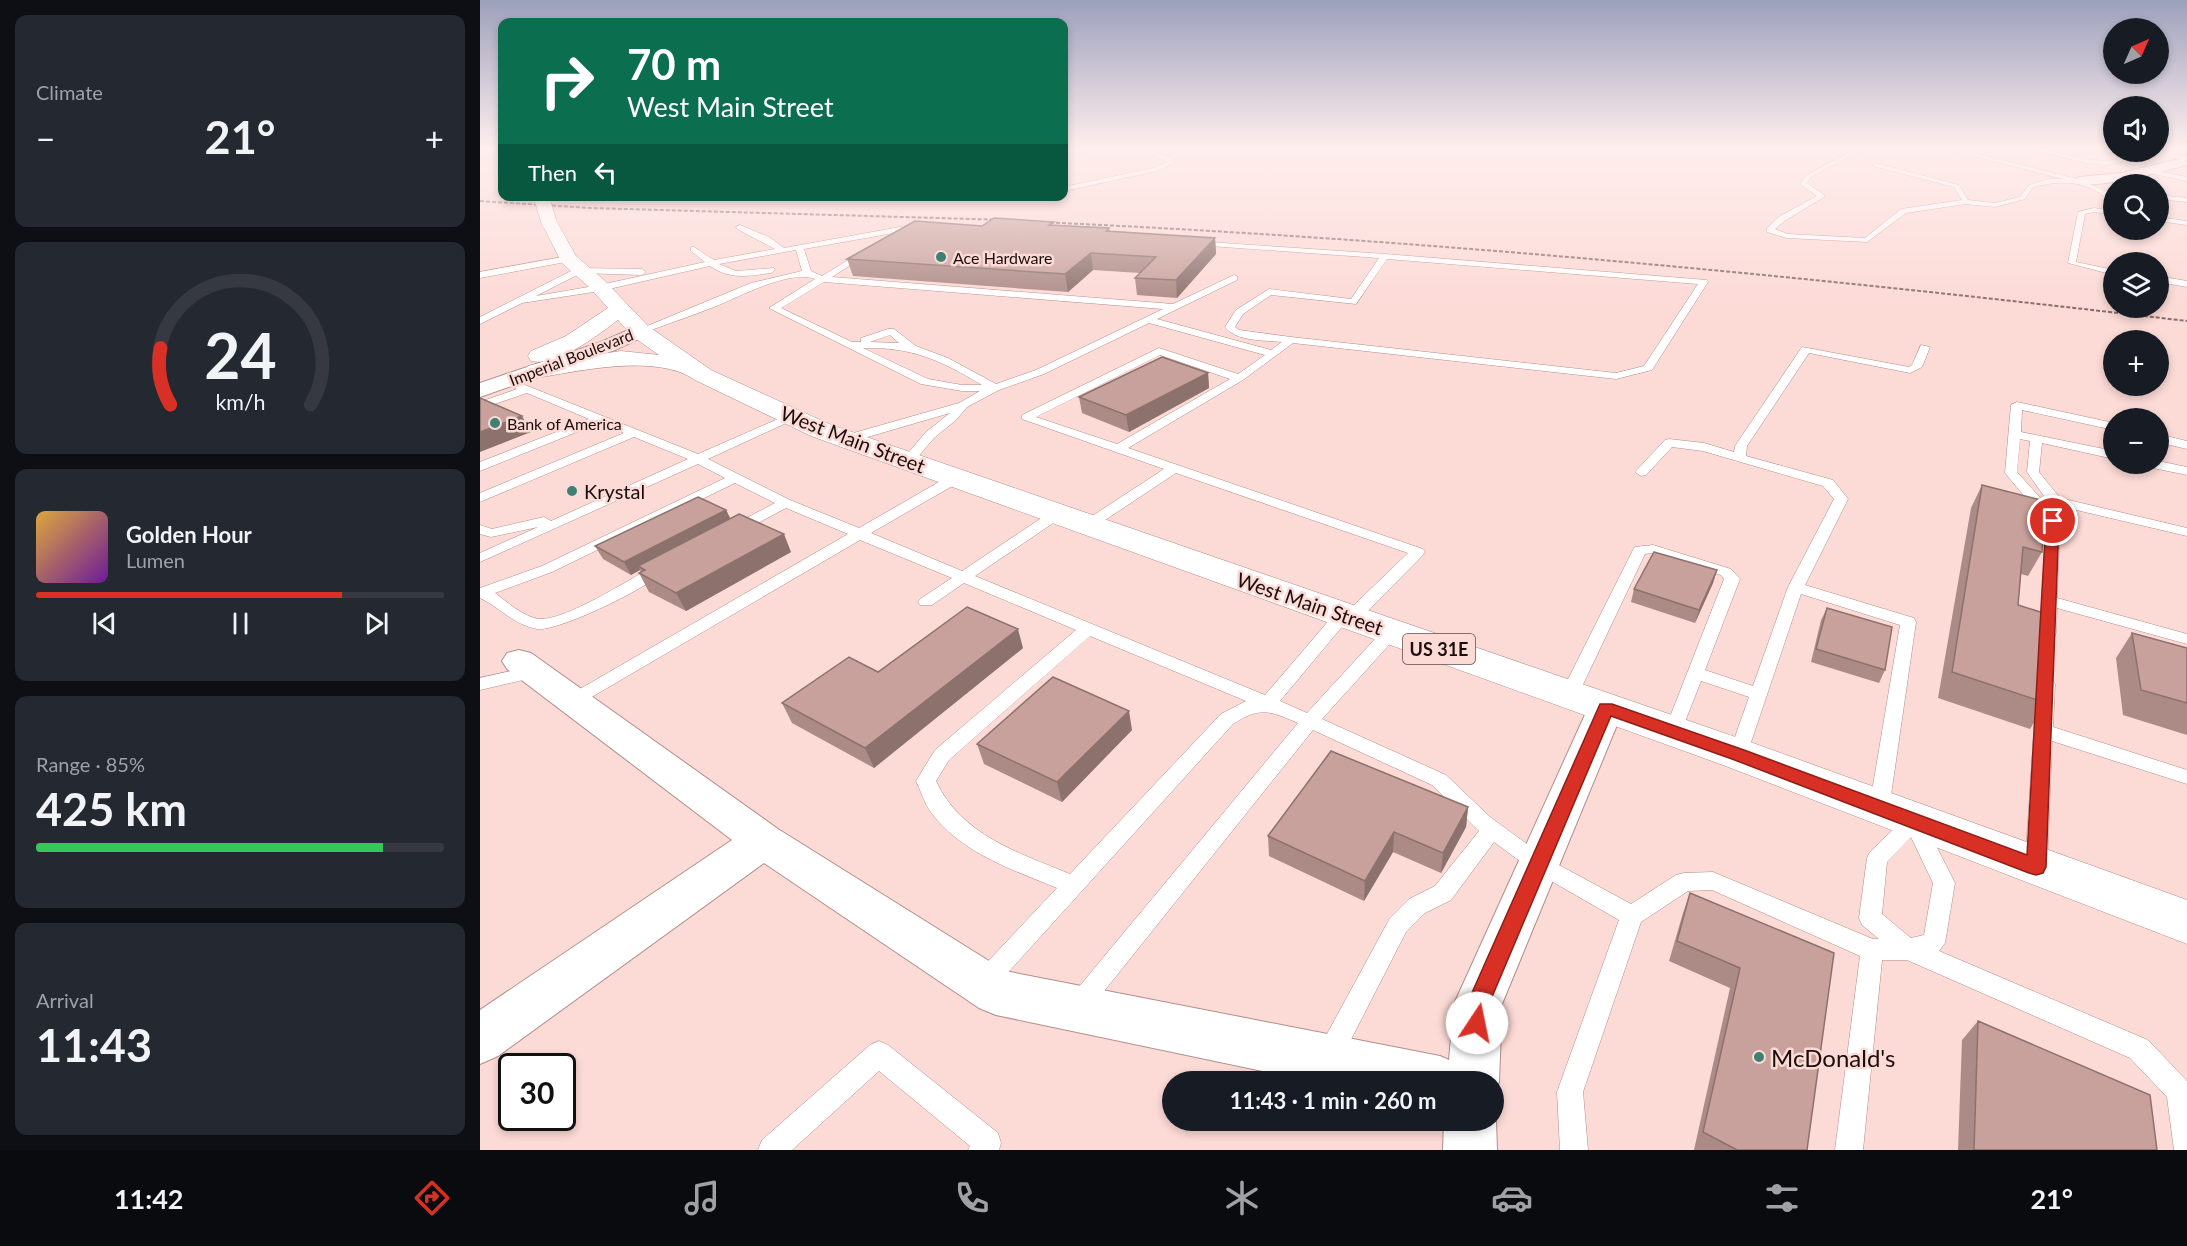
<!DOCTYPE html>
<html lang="en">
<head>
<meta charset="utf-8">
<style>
	body { margin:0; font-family:Lato,sans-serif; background:#242831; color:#f1f3f6; height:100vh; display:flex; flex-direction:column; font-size:22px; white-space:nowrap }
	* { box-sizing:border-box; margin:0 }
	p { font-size:20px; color:#9ea1a6 }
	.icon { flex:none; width:33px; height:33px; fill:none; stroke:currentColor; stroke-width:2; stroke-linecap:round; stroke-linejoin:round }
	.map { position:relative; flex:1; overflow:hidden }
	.drawer { display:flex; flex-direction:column; gap:15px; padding:15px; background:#0d0f14; width:480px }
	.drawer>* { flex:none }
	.banner { position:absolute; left:18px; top:18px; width:570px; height:183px; border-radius:12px; box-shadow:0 3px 9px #0003; background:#0b6e4f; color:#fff; overflow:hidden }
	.needle { width:39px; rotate:45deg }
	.tools { position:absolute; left:1623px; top:18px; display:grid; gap:12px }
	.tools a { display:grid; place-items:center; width:66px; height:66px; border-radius:50%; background:#171b24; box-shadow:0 3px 9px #0003; font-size:30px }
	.speed { position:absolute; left:18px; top:1053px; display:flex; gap:12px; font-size:30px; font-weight:700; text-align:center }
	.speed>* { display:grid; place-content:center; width:78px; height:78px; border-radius:50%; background:#171b24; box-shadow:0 3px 9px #0003; line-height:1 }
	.speed .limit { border:3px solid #111; border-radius:9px; background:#fff; color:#111 }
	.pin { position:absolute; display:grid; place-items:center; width:51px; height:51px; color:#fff; margin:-26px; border:3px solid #fff; border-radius:50%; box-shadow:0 2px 6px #0007 }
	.me { position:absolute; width:66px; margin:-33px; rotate:11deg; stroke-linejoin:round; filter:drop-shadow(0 0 4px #0008) }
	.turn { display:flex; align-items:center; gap:21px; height:126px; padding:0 30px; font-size:27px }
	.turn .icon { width:78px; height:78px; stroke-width:2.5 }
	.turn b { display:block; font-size:42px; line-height:51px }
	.then { display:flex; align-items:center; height:57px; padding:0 30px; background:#0003; gap:12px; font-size:22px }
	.big { font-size:45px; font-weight:700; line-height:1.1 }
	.drawer .widget { flex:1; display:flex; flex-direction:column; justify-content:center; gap:9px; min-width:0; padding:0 21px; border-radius:12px; background:#242831 }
	.drawer .dial { align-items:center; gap:0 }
	.dial svg { height:156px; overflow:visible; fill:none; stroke:#363941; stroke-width:7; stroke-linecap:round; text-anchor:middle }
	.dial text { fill:#f1f3f6; stroke:none }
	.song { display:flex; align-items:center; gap:18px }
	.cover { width:72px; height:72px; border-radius:9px; background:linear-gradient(135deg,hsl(40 70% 55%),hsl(280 70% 35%)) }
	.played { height:6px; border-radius:3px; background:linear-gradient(90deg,#d93025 75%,#363941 75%) }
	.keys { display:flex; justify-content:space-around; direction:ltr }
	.heat { display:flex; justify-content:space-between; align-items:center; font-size:33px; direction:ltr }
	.charge { height:9px; border-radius:4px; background:linear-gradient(90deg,#34c759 85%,#363941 0) }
	.trip { position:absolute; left:682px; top:1071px; width:342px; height:60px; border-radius:30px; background:#171b24; box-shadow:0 3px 9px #0003; font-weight:700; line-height:60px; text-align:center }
	.tabs { display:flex; height:96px; justify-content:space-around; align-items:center; background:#090b0e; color:#9ea1a6 }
	.tabs .icon { width:42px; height:42px }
	.tabs .current { color:#d93025 }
	.tabs b { font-size:27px; color:#f1f3f6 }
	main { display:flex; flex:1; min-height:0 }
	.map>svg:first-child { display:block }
</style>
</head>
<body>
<main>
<section class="drawer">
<div class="widget"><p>Climate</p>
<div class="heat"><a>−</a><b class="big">21°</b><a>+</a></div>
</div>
<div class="widget dial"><svg viewBox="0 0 100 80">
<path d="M14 69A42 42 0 1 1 86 69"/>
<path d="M14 69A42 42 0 0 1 9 40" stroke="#d93025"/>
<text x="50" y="56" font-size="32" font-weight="700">24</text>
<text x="50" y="72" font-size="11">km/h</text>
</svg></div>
<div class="widget">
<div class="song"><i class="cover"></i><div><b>Golden Hour</b><p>Lumen</p></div></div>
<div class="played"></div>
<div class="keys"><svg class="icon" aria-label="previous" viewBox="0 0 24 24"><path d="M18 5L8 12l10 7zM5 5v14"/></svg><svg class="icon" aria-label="pause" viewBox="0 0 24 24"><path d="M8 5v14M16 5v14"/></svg><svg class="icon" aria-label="next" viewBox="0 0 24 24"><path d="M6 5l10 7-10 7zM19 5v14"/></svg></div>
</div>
<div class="widget"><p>Range · 85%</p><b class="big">425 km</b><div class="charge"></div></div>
<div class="widget"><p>Arrival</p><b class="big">11:43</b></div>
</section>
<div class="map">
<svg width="1707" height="1150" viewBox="0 0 1707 1150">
	<rect width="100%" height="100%" fill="#fcdad6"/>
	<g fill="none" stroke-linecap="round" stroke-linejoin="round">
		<g stroke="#b38d88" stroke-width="1">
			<path id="service" d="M0,146H11L0,149Z
				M655,146H663L693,159L694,163L677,171L584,191V187L673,168L688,162Z
				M1380,146H1388L1331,177L1327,183L1344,195V197L1306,220L1295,229L1308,234L1385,238L1421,209L1482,200L1474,187L1393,166L1395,163L1479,185L1488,200L1515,203L1540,197L1549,185L1569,179H1583L1455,146H1465L1601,180L1627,192L1634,199V207C1629,203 1625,197 1620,193C1599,180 1577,181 1553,187L1545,199L1515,207L1486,204L1426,213L1387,242L1307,238L1287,232V228L1300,216L1337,196L1320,184L1327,175Z
				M1536,146H1547L1611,160L1626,161L1668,152L1707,156V160L1677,155L1626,165L1611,164Z
				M1620,146H1634V150L1621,147Z
				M607,148L609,151L584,154V150Z
				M1667,169L1707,177V181L1665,172Z
				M1678,195L1707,198V202L1678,199Z
				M402,196H410V197L406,199Z
				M1614,208L1634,211V215L1614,212L1605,214L1596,262L1634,270V275L1588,263L1598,212Z
				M1678,217L1707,221V225L1678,221Z
				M260,225L289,237L304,248L431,225L448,227L324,249L331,271L342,276L381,252L388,254L352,277L693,304L754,275L757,276V280L677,319L791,350L802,342C784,340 757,342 745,327L756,310L789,289L871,299L899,258L716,245L712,243L713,241L905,254L1227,280L1228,282L1172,370L1136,379L813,343L763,380L648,448L943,549L945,552L943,555L877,622H866L800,701L827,713L905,628H917L919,632L917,636L842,719L966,775L1010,817L1066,858L1151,904L1196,875L1204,873L1233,872L1393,939H1399L1382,925L1379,918L1387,858L1390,852L1427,816L1434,814L1441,816L1475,883L1465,943L1459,951L1668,1040L1707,1081V1150H1694L1687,1097L1650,1058L1427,960H1402L1383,1150H1355L1380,956L1232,890L1208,891L1161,922L1103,1092L1108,1150H1080L1077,1092L1139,920L1052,870L1014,842L971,900L945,913L926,932L859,1063L850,1067L841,1063L837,1054L841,1045L910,918L929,899L955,886L999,831L952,785L833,730L609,1010L601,1014L593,1010L589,1002L593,994L818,723C789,711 781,706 753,724L514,988L506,991L498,988L494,980L498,972L577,888C533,870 479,852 450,811C444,802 441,791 436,781L455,750L596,630L484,583L452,605H440L438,602L440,599L472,578L380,540L98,705L92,707L86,705L83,701L86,697L368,534L306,508L261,532H251L249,529L251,526L295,503L255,483L72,572L15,593C27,602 44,617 59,619C85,621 150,579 174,566H184L186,569C173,586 78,632 57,629C34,625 19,607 0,598V588L62,566L245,478L218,464L0,562V553L58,527L11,537L0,534V525L12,529L64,517L71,521L208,459L154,437L0,502V493L144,433L119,423L0,471V462L109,419L47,393L0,409V402L37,389L22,383V379H30L218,454L307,415H315V419L228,459L310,500L379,528L471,475H481L482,478L481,481L391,533L482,571L572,511H582L584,514L582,517L495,576L785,695L857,611H868L928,553L696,473L613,528H603L601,525L603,522L684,469L542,419V415L679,348L758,374L785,355L669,323L564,374L519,390L487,407L476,420L454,438L432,464H424L422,461L424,458L446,432L470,413L367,443L361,439L363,436L479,403L500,391H482L441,384L289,308L335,279C310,269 259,297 234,307C211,316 187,324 163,333L155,331L271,283L322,271L316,250L239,264L256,271L294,268L295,270L291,273C268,276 250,280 230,266L120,291L42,303L0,324V317L97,268L162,269L166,272L162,275L101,273L56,296L120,285L225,262L211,251V247H214L234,260L295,249L257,229L256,227ZM907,259L1218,284L1164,366L1136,373L811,337L759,330L755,327L763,314L791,295L876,304ZM344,282L683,309L556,370L516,384L468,358L436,346L414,329H408L381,338V342H372L301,308ZM410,335L419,343L390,342ZM383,348C433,347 460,360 502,385H482L448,379ZM680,355L750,379L637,444L556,417ZM610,636L766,701L741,714L590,874C539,853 481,835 456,781L469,760ZM1431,837L1453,883L1444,935L1431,938L1402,914L1407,862Z
				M88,256L92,259L91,261L0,278V272Z
				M1678,276L1707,281V287L1678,282Z
				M1441,345L1450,347L1442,367L1430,373L1329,353L1267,446L1266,456L1353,480L1368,499L1325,585L1434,618L1436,622L1409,809L1406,815L1399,817L1392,815L1389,809L1420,625L1321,594L1267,754L1265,759L1258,761L1251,759L1249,754L1269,697L1221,681L1199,737L1193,739L1187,737L1184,732L1244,579L1241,575L1172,553L1165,554L1098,695L1095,699L1089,701L1083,699L1080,695L1153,550L1155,547L1173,545L1251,569L1260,579L1225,670L1273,686L1308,587L1354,499L1343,486L1223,451L1192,447L1166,475L1161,476L1155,472L1185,440L1189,439L1224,443L1254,452L1255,446L1322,347L1429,367L1432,365Z
				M1537,402L1634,423V430L1542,410L1541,432L1634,451V459L1562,443L1559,472L1580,498L1707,528V536L1575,505L1568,507L1580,521L1577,598L1707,634V644L1577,608L1576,633L1574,637H1562L1560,633L1566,522L1525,473L1531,405ZM1540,439L1550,441L1547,472L1566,499L1562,500L1537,472Z
				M1678,434L1707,441V449L1678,442Z
				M1678,461L1707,467V475L1668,467L1666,464H1678Z
				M54,666L60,668L63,672L60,676L0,690V678Z
				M1566,678L1572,680L1575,684L1573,727L1707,770V784L1572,741L1567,867L1563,873L1556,876L1549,873L1545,867L1557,684L1560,680Z
				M399,1041L408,1045L518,1133L521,1143L519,1150H488L490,1146L399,1071L312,1150H278L282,1140L390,1045Z"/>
		</g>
		<g stroke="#b38d88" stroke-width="2">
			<path id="minor" d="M1707,157V165C1688,170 1605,193 1592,181L1599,177L1642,173Z
				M160,325L167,327L170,331L167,335L135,350L0,397V383L121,342Z
				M39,650L51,653L298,829L525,971L960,1056L969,1060L974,1004L1108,708L1113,699L1126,695L1139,699L1144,708L1022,1004L1019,1082L1014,1093V1082H835L516,1015L499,1008L284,863L18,1056L0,1064V1010L252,840L27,669L22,661L27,653Z
				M1014,1114L1016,1120L1017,1150H963L964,1120H1014Z"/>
		</g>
		<g stroke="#b38d88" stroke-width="1">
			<path id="primary" d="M69,217L77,222L96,256L124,280L168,326L231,370L349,424L1273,743L1707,900V944L1243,765L331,436L215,380C177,353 100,371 56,378L48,376L44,371L48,366L56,364L141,351L179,355L152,336L138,320C118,335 77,367 51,361L48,356L51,351L86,336L128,308L110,288L82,263L61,222Z"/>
		</g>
		<use href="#service" fill="#fff" fill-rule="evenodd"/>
		<use href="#minor" fill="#fff" fill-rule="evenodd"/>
		<use href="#primary" fill="#fff" fill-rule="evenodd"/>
		<path stroke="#866e6c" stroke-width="2" stroke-dasharray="4 2" stroke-linecap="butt" d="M0,201L111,208L528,220
			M558,222C943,239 1325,276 1707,321"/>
		<g stroke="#b38d88" stroke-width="16" stroke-linecap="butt">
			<path id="primary-bridge" d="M61,196L69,222"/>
		</g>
		<use href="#primary-bridge" stroke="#fff" stroke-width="15"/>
	</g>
	<path fill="#ac8a86" d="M574,225L629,228L630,231L735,238L736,254L697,298L657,295L655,278L660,273L613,270L588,292L373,276L367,259L502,226Z
		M728,373L729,388L649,432L602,413L599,397Z
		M1502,485L1562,552L1548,576L1541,574L1538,605L1566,703L1550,729L1458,698L1491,508Z
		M246,510L250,518L311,552L206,611L169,592L159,573L161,572L160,570L151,575L123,559L115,546Z
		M1237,570L1233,583L1215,623L1151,602L1154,589Z
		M1347,608L1405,670L1399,683L1331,662L1341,620Z
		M1652,633L1707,648V735L1643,715L1636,658Z
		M543,648L394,768L312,723L302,703L398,672Z
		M652,730L582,802L504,764L497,744Z
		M988,807L986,827L961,873L913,852L884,901L789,856L788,836Z
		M1210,893L1354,953L1327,1150H1214L1250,988L1189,961L1203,913Z
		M1498,1021L1677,1150H1478L1482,1040Z"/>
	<path fill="#8c716d" d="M735,238L736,254L697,298L696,280Z
		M611,253L613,270L588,292L585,274Z
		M728,373L729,388L649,432L646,415Z
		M42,416L51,432L0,452V432Z
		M246,510L252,522L158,566L160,570L151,575L144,562Z
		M304,534L311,552L206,611L196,593Z
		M1237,570L1233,583L1215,623L1219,610Z
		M538,629L543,648L394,768L385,748Z
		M649,711L652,730L582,802L577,782Z
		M988,807L986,827L961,873L963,853Z
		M914,832L913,852L884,901L885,881Z"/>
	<path fill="#c8a19c" stroke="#8c716d" stroke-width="1.5" d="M514,218L574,222L569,225L629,228L626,231L735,238L696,280L655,278L676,257L611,253L585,274L367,259L435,221L502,226Z
		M682,357L728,373L646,415L599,397Z
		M0,398L42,416L0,432Z
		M1502,485L1565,501L1562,552L1543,547L1538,605L1570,615L1566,703L1472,672Z
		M218,497L246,510L144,562L115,546Z
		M259,514L304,534L196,593L159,573L165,570L158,566Z
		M1174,552L1237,570L1219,610L1154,589Z
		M487,607L538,629L385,748L302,703L369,657L398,672Z
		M1347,608L1412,627L1405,670L1336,649Z
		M1652,633L1707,648V703L1661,690Z
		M573,677L649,711L577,782L497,744Z
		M851,751L988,807L963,853L914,832L885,881L788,836Z
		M1210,893L1354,953L1327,1150H1257L1223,1132L1260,968L1197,941Z
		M1498,1021L1670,1095L1677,1150H1494Z"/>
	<linearGradient id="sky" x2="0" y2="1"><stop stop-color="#9da0bc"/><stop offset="0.48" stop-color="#feeeed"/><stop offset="1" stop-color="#feeeed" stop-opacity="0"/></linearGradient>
	<rect width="1707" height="307" fill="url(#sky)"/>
	<path fill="#d93025" stroke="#8d1f18" stroke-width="1.5" d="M1573,517L1579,521L1566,867L1563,873L1556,875L1549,873L1252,759L1131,716L1009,1004L1008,1023L1005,1031L997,1034L989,1031L986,1023L987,1004L1120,704H1132L1264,750L1547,855L1566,521Z"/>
	<g fill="#3e8071" stroke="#fcdad6" stroke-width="2">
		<circle cx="461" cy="257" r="6"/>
		<circle cx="15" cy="423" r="6"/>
		<circle cx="92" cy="491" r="6"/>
		<circle cx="1279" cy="1057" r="6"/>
	</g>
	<g text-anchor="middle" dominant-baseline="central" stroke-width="5" stroke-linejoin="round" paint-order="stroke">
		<g font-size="16" fill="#1c0e0d" stroke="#fcdad6" text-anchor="start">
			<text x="473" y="257">Ace Hardware</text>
			<text x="27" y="423">Bank of America</text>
		</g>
		<g font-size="16" fill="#1c0e0d" stroke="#fcdad6">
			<text transform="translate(91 357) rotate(-21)">Imperial Boulevard</text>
		</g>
		<rect fill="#fcdad6" stroke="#5f4b49" stroke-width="1.5" x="923" y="634" width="72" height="30" rx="4.5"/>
		<g font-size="18" font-weight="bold" fill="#1c0e0d">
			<text x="959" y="649">US 31E</text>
		</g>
		<g font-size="20" fill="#1c0e0d" stroke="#fcdad6">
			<text transform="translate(373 439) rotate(21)">West Main Street</text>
			<text transform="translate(830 603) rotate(19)">West Main Street</text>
		</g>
		<g font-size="20" fill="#1c0e0d" stroke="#fcdad6" text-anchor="start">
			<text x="104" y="491">Krystal</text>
		</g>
		<g font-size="24" fill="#1c0e0d" stroke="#fcdad6" text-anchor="start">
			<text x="1291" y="1057">McDonald's</text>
		</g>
	</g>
</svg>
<div class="tools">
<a><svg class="needle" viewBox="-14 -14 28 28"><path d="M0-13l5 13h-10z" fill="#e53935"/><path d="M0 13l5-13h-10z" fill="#9ea1a6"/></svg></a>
<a><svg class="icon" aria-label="sound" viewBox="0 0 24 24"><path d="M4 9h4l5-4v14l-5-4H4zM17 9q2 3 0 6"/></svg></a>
<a><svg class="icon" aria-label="search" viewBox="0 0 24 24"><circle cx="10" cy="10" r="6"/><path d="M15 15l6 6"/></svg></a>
<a><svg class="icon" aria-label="layers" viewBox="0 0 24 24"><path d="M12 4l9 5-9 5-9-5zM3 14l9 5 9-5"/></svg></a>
<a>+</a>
<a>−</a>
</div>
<div class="speed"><div class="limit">30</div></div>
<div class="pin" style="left:1573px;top:521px;background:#d93025"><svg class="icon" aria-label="arrive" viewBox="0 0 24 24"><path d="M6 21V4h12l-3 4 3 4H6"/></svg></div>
<svg class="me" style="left:997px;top:1023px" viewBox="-20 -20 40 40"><circle r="19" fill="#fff"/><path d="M0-13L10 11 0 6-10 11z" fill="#d93025"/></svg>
<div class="trip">11:43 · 1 min · 260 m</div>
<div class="banner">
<div class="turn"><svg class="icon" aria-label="right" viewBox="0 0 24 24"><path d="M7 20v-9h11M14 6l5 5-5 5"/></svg><div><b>70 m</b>West Main Street</div></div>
<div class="then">Then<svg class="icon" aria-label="left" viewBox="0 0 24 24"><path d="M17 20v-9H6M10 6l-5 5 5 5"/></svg></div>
</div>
</div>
</main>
<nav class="tabs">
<b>11:42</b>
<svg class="icon current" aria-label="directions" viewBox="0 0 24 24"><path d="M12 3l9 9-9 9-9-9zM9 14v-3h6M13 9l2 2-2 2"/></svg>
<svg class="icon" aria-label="music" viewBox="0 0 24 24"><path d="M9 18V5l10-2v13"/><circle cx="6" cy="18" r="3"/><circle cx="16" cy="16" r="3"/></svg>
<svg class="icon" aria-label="phone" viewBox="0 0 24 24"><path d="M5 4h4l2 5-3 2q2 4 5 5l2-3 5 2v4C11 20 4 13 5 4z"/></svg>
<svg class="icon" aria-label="climate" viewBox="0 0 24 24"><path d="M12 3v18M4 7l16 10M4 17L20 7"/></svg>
<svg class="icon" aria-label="car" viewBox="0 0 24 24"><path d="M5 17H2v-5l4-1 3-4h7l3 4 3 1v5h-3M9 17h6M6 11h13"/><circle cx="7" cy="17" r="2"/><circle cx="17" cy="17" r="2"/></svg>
<svg class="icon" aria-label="filters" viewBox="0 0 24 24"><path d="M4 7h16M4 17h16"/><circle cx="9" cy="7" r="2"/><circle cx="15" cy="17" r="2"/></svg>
<b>21°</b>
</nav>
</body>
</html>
